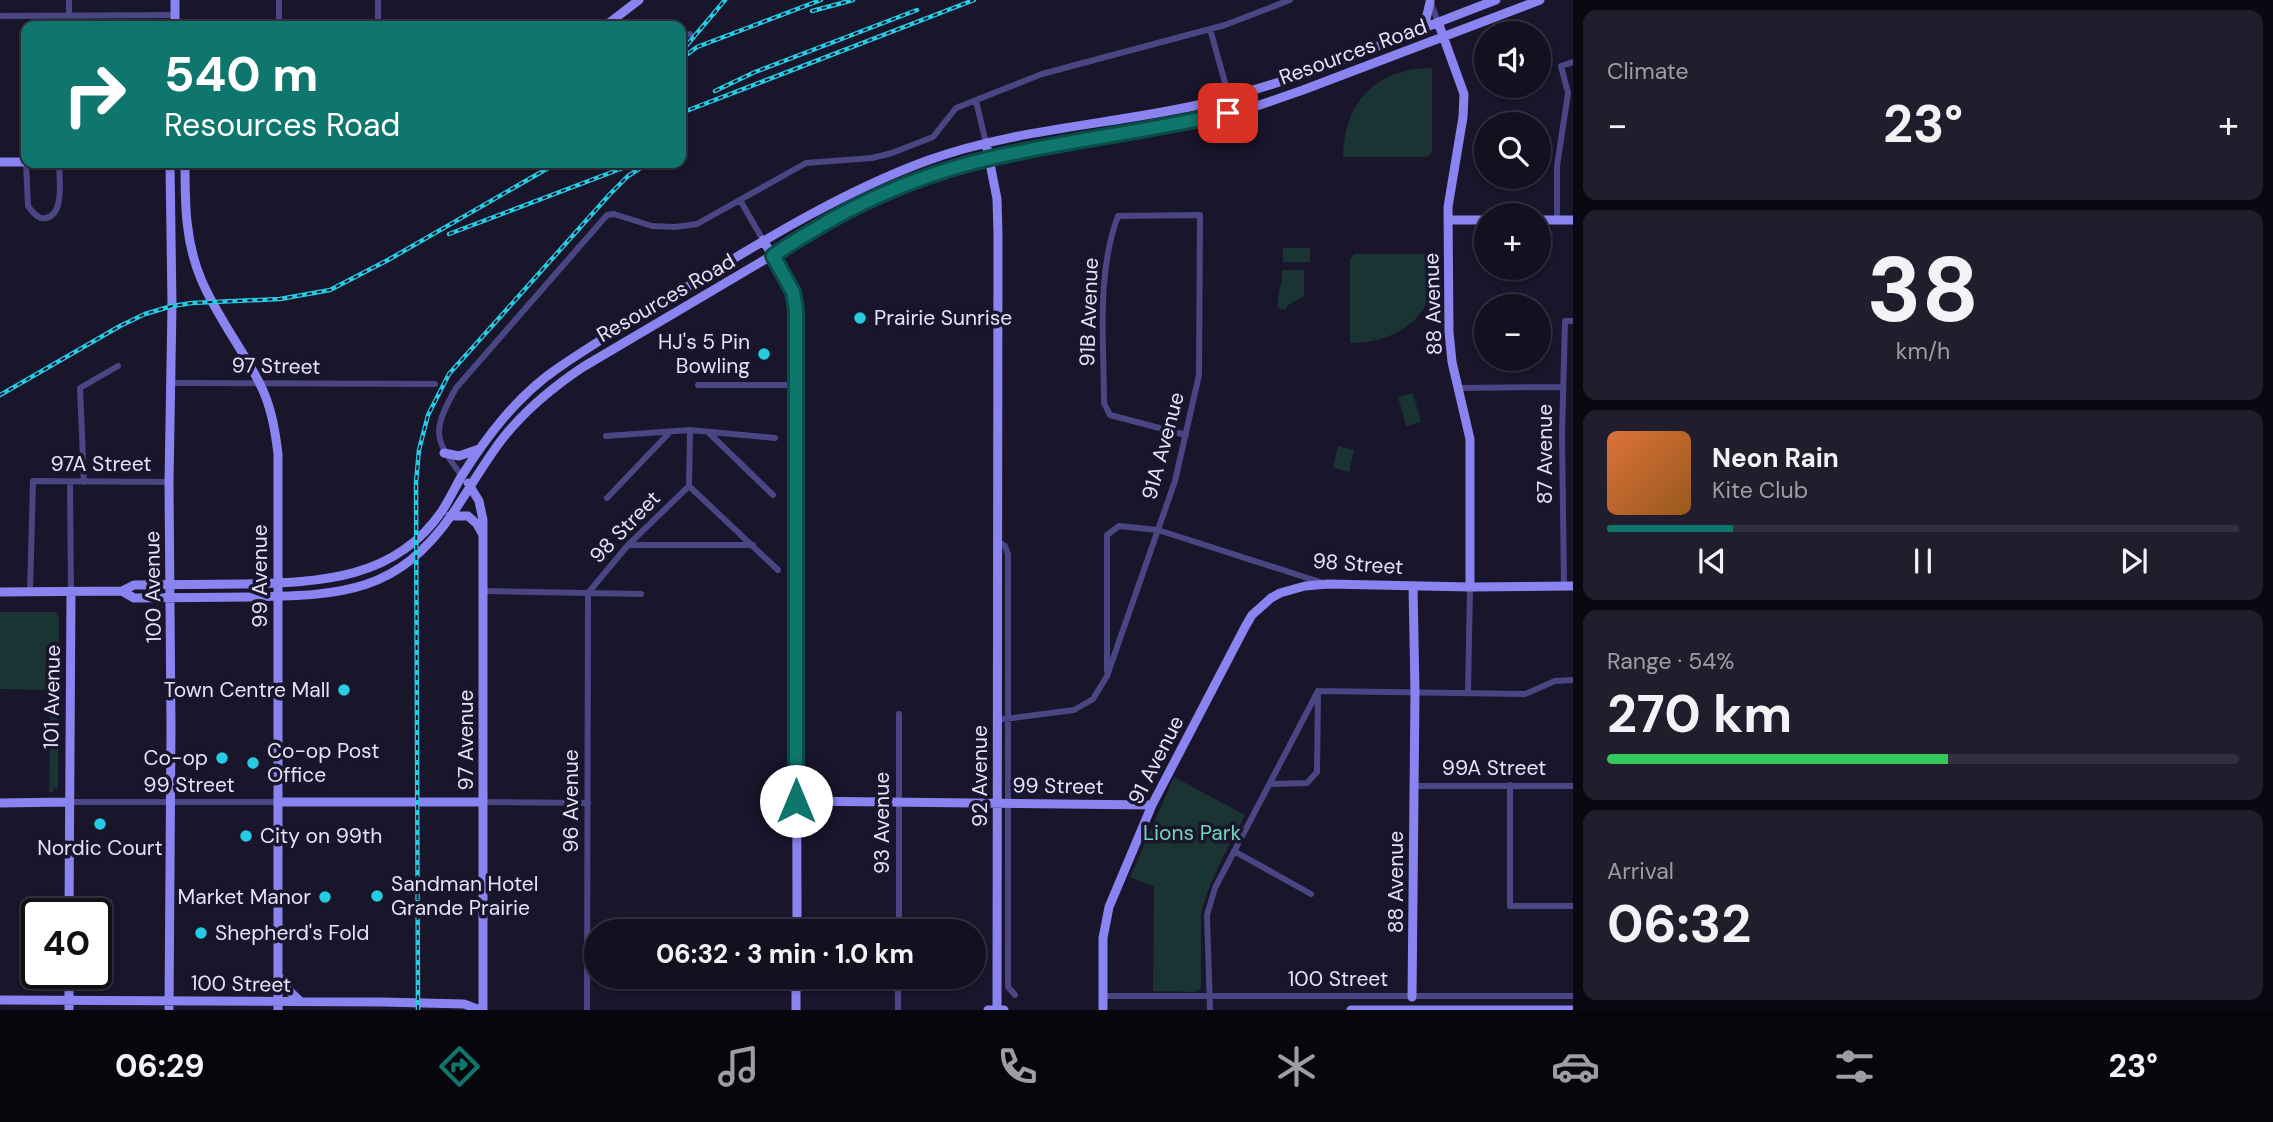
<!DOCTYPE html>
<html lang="en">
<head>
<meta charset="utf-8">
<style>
	body { margin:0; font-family:"DM Sans",sans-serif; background:#201e2d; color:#f1f3f6; height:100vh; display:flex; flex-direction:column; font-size:26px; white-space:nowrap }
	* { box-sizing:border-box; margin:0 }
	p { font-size:23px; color:#9d9da5 }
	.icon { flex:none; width:38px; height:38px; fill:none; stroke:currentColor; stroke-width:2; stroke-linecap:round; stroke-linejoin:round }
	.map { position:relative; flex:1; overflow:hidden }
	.details { display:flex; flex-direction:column; gap:10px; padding:10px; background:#0a0912; width:700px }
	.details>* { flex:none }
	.top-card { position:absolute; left:21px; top:21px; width:665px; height:147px; border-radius:14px; box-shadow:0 2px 5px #0004,0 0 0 2px #32303e; background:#0f766e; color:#fff; overflow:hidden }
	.tools { position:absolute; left:1474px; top:21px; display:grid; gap:14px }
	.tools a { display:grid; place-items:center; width:77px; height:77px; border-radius:50%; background:#131020; box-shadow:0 2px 5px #0004,0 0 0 2px #32303e; font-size:35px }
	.speed { position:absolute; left:21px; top:898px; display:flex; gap:14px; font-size:35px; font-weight:700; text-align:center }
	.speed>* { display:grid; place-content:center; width:91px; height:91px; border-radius:50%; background:#131020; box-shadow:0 2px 5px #0004,0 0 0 2px #32303e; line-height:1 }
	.speed .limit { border:4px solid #111; border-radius:10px; background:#fff; color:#111 }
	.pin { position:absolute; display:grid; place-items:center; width:60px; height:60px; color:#fff; margin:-30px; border-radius:14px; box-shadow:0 4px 10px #0006 }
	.me { position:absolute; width:77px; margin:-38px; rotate:0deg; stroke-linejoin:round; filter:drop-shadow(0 0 5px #0008) }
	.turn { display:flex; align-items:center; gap:24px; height:147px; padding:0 28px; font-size:32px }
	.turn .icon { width:91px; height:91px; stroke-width:2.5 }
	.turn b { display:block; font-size:49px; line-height:60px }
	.big { font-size:52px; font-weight:700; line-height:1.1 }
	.details .widget { flex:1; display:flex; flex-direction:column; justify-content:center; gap:10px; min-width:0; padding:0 24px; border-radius:14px; background:#201e2d }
	.details .dial { align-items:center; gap:0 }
	.dial b { font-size:91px; line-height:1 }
	.song { display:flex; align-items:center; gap:21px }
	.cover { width:84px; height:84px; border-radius:10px; background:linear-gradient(135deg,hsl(20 70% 55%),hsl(30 70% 35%)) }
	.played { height:7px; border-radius:4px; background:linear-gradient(90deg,#0f766e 20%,#32303e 20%) }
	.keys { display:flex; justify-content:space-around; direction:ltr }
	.heat { display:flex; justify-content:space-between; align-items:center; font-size:38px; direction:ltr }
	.charge { height:10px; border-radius:5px; background:linear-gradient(90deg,#34c759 54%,#32303e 0) }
	.trip { position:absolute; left:584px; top:919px; width:402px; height:70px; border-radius:35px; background:#131020; box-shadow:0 2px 5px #0004,0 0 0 2px #32303e; font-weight:700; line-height:70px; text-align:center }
	.tab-bar { display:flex; height:112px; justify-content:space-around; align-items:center; background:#08060d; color:#9d9da5 }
	.tab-bar .icon { width:49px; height:49px }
	.tab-bar .current { color:#0f766e }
	.tab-bar b { font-size:32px; color:#f1f3f6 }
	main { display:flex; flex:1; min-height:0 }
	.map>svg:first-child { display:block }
</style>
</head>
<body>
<main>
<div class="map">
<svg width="1573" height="1010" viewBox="0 0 1573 1010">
	<rect width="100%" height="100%" fill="#19152a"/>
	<path fill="#193433" d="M1432,68V152L1428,157H1343C1344,102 1376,68 1432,68Z
		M1283,248H1310V262H1283Z
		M1354,254H1439C1438,309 1406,343 1350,343V259Z
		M1282,270H1304V296L1287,306L1286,310L1277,308L1280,285L1282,284Z
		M1413,393L1421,422L1406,426L1398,397Z
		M1338,446L1354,450L1349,472L1333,468Z
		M0,612H56L59,618L58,788L54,789L53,792H49L51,690L0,689Z
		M1174,777L1245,815C1229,847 1209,879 1201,915V985L1200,989L1195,992L1153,991L1154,887L1130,877Z"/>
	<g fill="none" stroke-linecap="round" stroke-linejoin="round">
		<path stroke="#4a4683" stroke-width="6" d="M279,0V26
			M378,0V26
			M1430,1L1438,22
			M0,16L175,15
			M69,16V0
			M1210,29L1229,97
			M681,37L690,34
			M976,101L986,143
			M26,162L28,206C32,212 38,220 46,218C65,215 59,177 59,163
			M740,200L763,240
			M1557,220V166L1568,93L1561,66L1573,62
			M171,383L435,384
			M698,385H796
			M1458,388L1562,387
			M690,430L689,486L778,570
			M709,433L773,495
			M606,436L690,430L775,438
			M462,476C433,438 432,431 456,388L607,215L614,214L652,226L675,227L697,224L806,163L872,158L892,153L933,137L956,108L1042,74L1225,25L1290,0
			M70,482L71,591
			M84,482L80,388L118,366
			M607,498L670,432
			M997,541L1005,546L1008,554V987L1015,995
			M629,545H753
			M1564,586L1562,434L1565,321H1573
			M484,591L641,594
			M30,592L33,481L169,482
			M588,593L628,545L689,486
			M1107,671V535L1119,526L1158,530L1320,582
			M1318,691L1525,694L1555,681L1573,680
			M1468,692L1470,587
			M997,720L1074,710L1093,699L1107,676L1175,481L1199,375L1200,215L1118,216C1096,275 1104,341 1104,403L1110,415L1186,435
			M1271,784L1307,783L1317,772L1318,693
			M1510,785V906H1573
			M1414,786H1573
			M69,802H278
			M483,802L588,803
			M1234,851L1311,894
			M640,929H669
			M899,931V714
			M1103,996H1573
			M587,1010L588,593
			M898,1010V976
			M1210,1010L1207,915L1215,888L1318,691"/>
		<path stroke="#8a84f0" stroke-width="9" d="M1438,22L1464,94L1463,117L1448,207L1449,332L1452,362L1470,439V587
			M175,26V0
			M605,26L639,0
			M1424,28L1430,2
			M986,143L997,199L998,234L997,1010
			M0,162H26
			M185,163C185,203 185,241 201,279C216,315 241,347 259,382C271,405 275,429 278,454V1010
			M1448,220H1486
			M1538,220H1573
			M763,240L791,286L796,309L797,931
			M444,453L459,456L479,449
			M468,483L479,501L483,520V1010
			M450,516H468L477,524L482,533
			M122,591L134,598C173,598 212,597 252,597C342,595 397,594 453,513C470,488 485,461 503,438C526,409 553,387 583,367L854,207L899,188L948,170L990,158L1183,123L1251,108L1303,90L1540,0
			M0,592L122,591L134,585C170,585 206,584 242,584C318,582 394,581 442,511C449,500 455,488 461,477C487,436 517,396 558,368C602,338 649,310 695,282C769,237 845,191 926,161C1013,129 1108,125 1198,105C1301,81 1397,37 1496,0
			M796,801L1152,805
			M278,802H483
			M0,803L69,802
			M69,914L71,591
			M69,973V1010
			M279,977L283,985L301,1002
			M1412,997L1415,692L1413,586
			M0,1000L382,1002L464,1004L480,1010
			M169,1010L171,726L169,482L172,306L170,163
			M796,1010V976
			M988,1010H1004
			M1103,1010V938L1109,907L1152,805L1245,627L1252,615L1271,598L1280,593L1305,586L1328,584L1470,587L1573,586
			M1351,1010H1573"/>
		<g stroke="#25cce4" stroke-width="4.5">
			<path id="rail" d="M812,11L853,0
				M681,52L725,0
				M681,59L697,47L821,0
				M715,91L755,72L917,10
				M681,113L974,0
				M449,234L636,163
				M0,395L120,326L145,314L172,306L192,303L280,299L330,290L388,260L557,163
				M418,1010L416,482L419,450L428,415L449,374L610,194L628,176L648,163"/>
		</g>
		<use href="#rail" stroke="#19152a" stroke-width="2" stroke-dasharray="5" stroke-linecap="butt"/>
	</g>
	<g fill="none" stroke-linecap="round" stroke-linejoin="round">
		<g stroke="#0a4d48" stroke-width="18">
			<path id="route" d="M796,801V309L793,292L773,256C790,243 809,233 827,222C878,193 935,171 991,158C1070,140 1150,131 1228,113"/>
		</g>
		<use href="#route" stroke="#0f766e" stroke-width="12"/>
	</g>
	<g fill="#25cce4" stroke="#19152a" stroke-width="2.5">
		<circle cx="860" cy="318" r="7"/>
		<circle cx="764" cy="354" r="7"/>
		<circle cx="344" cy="690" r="7"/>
		<circle cx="222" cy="758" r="7"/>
		<circle cx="253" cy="763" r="7"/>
		<circle cx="100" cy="824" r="7"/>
		<circle cx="246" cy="836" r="7"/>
		<circle cx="377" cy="896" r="7"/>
		<circle cx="325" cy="897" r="7"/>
		<circle cx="201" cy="933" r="7"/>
	</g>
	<g text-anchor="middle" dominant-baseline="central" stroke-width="7" stroke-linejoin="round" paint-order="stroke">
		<g font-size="21" fill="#e5e2fb" stroke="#19152a">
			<text transform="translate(1353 52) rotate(-20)">Resources Road</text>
			<text transform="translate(666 298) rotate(-30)">Resources Road</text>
			<text transform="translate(1433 304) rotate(-92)">88 Avenue</text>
			<text transform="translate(1089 312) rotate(-88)">91B Avenue</text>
			<text transform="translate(276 366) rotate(1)">97 Street</text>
			<text transform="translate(1163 446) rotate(-75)">91A Avenue</text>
			<text transform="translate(1545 454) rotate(-90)">87 Avenue</text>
			<text x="101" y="464">97A Street</text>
			<text transform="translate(625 527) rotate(-46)">98 Street</text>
			<text transform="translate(1358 564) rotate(4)">98 Street</text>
			<text transform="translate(260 576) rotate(-90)">99 Avenue</text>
			<text transform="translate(153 587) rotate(-91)">100 Avenue</text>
			<text transform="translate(52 697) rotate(-89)">101 Avenue</text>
			<text transform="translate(466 740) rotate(-90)">97 Avenue</text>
			<text transform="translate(1156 760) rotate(-63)">91 Avenue</text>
			<text x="1494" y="768">99A Street</text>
			<text transform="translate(980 776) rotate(-90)">92 Avenue</text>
			<text x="189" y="785">99 Street</text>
			<text transform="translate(1058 786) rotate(1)">99 Street</text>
			<text transform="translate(571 801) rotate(-90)">96 Avenue</text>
			<text transform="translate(882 823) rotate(-90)">93 Avenue</text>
			<text transform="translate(1396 882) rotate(-90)">88 Avenue</text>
			<text x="1338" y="979">100 Street</text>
			<text transform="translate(241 984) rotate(1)">100 Street</text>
		</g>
		<g font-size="21" fill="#e5e2fb" stroke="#19152a" text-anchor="start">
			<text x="874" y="318">Prairie Sunrise</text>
			<text x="750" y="342" text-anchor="end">HJ's 5 Pin<tspan x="750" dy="24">Bowling</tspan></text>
			<text x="330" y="690" text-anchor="end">Town Centre Mall</text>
			<text x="267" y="751">Co-op Post<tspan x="267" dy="24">Office</tspan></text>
			<text x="208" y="758" text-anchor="end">Co-op</text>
			<text x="260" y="836">City on 99th</text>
			<text x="100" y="848" text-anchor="middle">Nordic Court</text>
			<text x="391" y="884">Sandman Hotel<tspan x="391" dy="24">Grande Prairie</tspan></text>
			<text x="311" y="897" text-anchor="end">Market Manor</text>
			<text x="215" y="933">Shepherd's Fold</text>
		</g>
		<g font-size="21" fill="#75d4bf" stroke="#19152a">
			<text x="1192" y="833">Lions Park</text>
		</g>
	</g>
</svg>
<div class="tools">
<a><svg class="icon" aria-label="sound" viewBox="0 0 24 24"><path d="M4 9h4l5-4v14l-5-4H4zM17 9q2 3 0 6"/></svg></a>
<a><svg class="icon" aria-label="search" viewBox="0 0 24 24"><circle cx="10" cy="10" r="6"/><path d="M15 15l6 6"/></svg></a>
<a>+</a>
<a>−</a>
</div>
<div class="speed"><div class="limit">40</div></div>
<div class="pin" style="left:1228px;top:113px;background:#d93025"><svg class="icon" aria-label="arrive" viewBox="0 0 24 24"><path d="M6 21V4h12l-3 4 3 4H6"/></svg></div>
<svg class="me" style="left:796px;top:801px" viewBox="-20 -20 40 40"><circle r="19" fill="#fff"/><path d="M0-13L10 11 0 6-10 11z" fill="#0f766e"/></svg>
<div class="trip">06:32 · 3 min · 1.0 km</div>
<div class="top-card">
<div class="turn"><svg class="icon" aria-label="right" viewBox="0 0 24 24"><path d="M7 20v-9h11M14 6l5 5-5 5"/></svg><div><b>540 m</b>Resources Road</div></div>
</div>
</div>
<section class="details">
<div class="widget"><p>Climate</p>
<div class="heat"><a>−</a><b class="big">23°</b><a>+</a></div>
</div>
<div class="widget dial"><b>38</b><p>km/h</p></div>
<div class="widget">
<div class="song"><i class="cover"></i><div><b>Neon Rain</b><p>Kite Club</p></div></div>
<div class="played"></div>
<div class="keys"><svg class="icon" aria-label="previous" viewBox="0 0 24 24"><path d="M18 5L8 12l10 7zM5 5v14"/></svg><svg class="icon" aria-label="pause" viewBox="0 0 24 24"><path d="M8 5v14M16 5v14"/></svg><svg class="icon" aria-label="next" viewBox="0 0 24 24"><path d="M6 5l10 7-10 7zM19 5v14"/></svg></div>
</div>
<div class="widget"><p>Range · 54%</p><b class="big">270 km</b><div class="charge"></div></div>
<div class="widget"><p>Arrival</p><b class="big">06:32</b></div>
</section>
</main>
<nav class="tab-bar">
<b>06:29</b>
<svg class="icon current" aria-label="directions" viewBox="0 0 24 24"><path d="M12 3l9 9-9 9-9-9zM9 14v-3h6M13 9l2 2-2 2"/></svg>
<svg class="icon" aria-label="music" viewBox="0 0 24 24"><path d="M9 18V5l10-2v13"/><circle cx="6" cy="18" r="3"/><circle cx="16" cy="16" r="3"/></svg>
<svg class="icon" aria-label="phone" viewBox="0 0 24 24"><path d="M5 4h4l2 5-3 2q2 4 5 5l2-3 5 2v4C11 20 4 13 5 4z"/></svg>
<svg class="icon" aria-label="climate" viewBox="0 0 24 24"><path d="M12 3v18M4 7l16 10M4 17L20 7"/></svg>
<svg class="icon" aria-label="car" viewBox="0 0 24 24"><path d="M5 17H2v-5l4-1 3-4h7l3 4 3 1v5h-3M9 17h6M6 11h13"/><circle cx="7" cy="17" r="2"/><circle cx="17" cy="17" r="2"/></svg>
<svg class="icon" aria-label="filters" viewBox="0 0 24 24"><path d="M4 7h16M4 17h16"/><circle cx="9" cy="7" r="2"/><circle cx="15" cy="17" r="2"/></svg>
<b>23°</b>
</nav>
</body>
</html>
